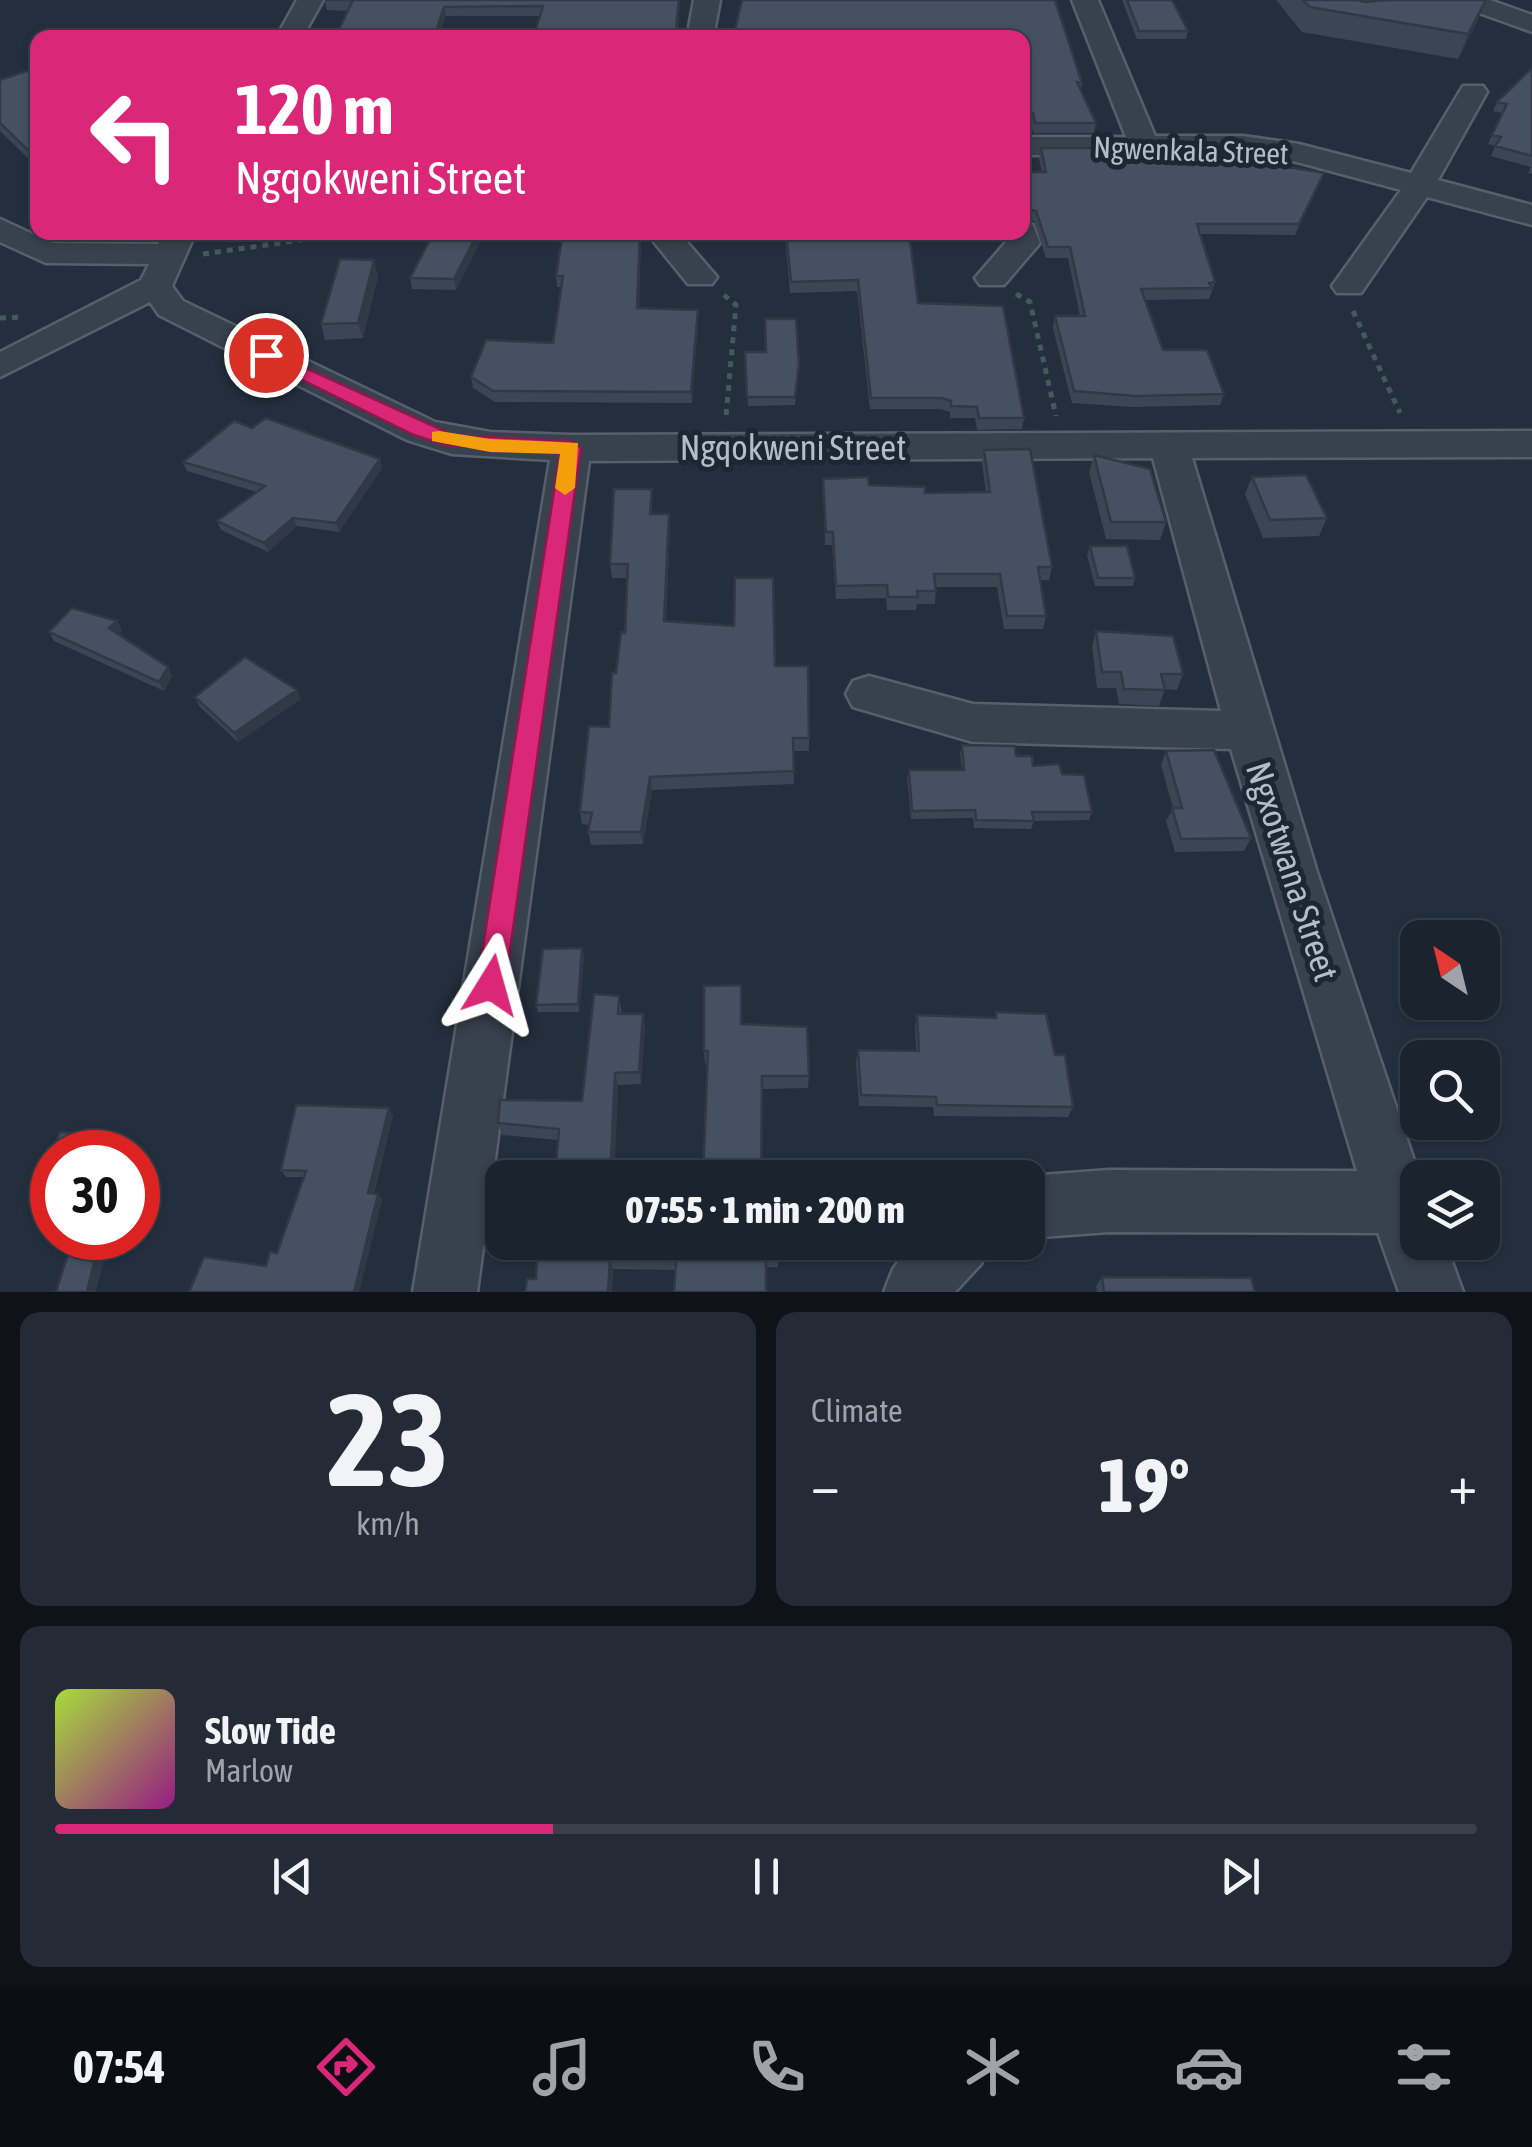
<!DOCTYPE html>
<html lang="en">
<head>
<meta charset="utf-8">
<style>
	body { margin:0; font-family:"Asap Condensed",sans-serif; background:#242b36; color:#f1f3f6; height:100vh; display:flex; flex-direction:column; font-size:38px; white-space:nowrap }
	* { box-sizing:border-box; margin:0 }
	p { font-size:32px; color:#a0a4aa }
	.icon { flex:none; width:55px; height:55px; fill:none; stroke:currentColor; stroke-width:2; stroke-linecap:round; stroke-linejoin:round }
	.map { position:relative; height:1292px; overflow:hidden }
	.details { display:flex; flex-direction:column; gap:20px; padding:20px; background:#0f1319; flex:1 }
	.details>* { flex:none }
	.top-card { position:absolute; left:30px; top:30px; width:1000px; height:210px; border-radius:20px; box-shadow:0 2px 8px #0004,0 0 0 2px #39404a; background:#db2777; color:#fff; overflow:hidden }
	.needle { width:65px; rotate:325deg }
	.buttons { position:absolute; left:1400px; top:920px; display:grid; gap:20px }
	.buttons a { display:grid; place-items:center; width:100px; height:100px; border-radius:20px; background:#1b232e; box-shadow:0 2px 8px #0004,0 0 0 2px #39404a; font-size:50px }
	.speed { position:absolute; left:30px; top:1130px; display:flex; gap:20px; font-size:50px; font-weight:700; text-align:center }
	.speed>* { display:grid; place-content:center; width:130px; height:130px; border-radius:50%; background:#1b232e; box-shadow:0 2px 8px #0004,0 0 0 2px #39404a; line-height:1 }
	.speed .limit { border:15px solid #d22; background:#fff; color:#111 }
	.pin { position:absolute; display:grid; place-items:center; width:85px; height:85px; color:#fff; margin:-42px; border:5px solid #fff; border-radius:50%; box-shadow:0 2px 10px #0007 }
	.me { position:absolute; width:110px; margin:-55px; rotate:8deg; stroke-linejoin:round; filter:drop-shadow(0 0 8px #0008) }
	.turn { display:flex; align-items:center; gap:35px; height:210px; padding:0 40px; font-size:45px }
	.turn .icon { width:130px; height:130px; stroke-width:2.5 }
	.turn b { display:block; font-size:70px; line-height:85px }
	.big { font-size:75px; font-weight:800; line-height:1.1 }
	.details .widget { flex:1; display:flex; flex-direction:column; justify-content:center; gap:15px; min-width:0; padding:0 35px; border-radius:20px; background:#242b36 }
	.details .dial { align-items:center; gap:0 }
	.dial b { font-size:130px; line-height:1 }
	.song { display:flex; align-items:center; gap:30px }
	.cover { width:120px; height:120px; border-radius:15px; background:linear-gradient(135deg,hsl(80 70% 55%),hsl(310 70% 35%)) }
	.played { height:10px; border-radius:5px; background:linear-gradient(90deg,#db2777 35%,#39404a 35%) }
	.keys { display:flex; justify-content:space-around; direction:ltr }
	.heat { display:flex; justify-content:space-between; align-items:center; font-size:55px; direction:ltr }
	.details .tiles { flex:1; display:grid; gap:20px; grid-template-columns:1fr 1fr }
	.widget:last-child { grid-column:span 2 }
	.trip { position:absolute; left:485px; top:1160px; width:560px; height:100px; border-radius:20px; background:#1b232e; box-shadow:0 2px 8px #0004,0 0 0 2px #39404a; font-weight:800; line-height:100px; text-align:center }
	.menu { display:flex; height:160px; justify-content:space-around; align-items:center; background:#0b0e12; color:#a0a4aa }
	.menu .icon { width:70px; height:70px }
	.menu .current { color:#db2777 }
	.menu b { font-size:45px; color:#f1f3f6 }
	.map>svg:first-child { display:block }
</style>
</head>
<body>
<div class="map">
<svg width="1532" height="1292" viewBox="0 0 1532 1292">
	<rect width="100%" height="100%" fill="#242f3e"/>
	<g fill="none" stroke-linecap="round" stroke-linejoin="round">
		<g stroke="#565f6c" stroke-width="5">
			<path id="minor" d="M297,0H323L302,38H276Z
				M694,0H720L713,38H687Z
				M1072,0H1098L1155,136H1243L1299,144L1411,173L1463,86H1483L1487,92L1438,180L1532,205V225L1427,197L1361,293H1337L1332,286L1401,190L1297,162L1243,154L1022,155V137H1126Z
				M1453,0H1490L1532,15V32L1457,5Z
				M0,219L52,243L158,244L164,232H196L172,286L183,301L435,422L490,432L571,435L1532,431V457L1192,458L1317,872L1420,1178L1418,1242H1445L1463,1292H1399L1378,1233L1109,1232L1028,1238L1024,1178L1028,1176L1109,1170L1357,1171L1231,749L973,742L853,707L846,694L853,681L869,676L973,704L1221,711L1153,458L589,461L477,1292H413L550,460L452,454L407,440L159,315L150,302L0,377V352L141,280L149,264L46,263L0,242Z
				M1022,222L1033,225L1040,243L1004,285H980L975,278L1007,241L1006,232H1022Z
				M655,232H687L686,241L717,277L712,284H688L654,242Z
				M913,1242H990L981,1264L955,1292H884L893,1269Z"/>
		</g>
		<path stroke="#44595c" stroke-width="5" stroke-dasharray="6 6" stroke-linecap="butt" d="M203,254L350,233
			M1016,294L1030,302L1056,416
			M724,295L736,305L726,416
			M1353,311L1400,413
			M0,318L24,317"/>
		<use href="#minor" fill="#38414e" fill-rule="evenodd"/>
	</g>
	<path fill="#3b4654" d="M680,0L677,38H533L540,16H446L327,10L325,1Z
		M1122,0H1172L1188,31L1186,39H1137Z
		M1276,0H1486L1476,24L1458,59L1302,32Z
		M1022,38L1082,83L1081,91L1096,123L1094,133H1033L1031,123H1022Z
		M38,67V168L0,131V80Z
		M1532,68V174L1528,173L1531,167L1491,156L1495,146L1488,144L1502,113L1493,111L1497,102Z
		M1041,148L1114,159L1320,183L1295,235L1201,234L1215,282L1209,299L1145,300L1163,350L1224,394L1220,405L1133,407L1072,403L1053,328L1055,316H1080L1068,258H1046L1034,221L1022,219V172H1042L1039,159Z
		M434,232H485L456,290L412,289L410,278Z
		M560,232H641L639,309L698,310L692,403L495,402L473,388L471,377L553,343L561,287H557L556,276L563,233Z
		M747,232H909L918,303L1024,418L1022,429L977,430L975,418H950V412L940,409H870L857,291L790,293L785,239L747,238Z
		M378,276L363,338L325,340L321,324Z
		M745,352L799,364L795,405L748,406Z
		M252,428L380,459L382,468L339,532L297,526L268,552L221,530L217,521L257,492L187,471L183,462Z
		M984,450L1052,567L1049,580H1040L1046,616L1043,629H1004L997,587H936L935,604H917L916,610H887L886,598L836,599L832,545H825L823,479L925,493H986L982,463Z
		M1094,455L1166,522L1160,540L1106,539L1089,472Z
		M1252,477L1327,518L1319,536L1263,538L1245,494Z
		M652,489V514H669L670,528L666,621L775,666L809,738V751H793L794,784L652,790L643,844L591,845L588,832L590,825L582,824L580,812L609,727L616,673L625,633L628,578H612L610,564Z
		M1090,546L1135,578L1133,586H1095L1087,555Z
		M122,630L118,634L172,676L164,691L54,641L49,632Z
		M1096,631L1183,674L1177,690L1165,689L1159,706L1119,704L1116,688H1097L1092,647Z
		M195,697L301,699L238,742L199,706Z
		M962,745L1016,756L1033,766L1062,774L1092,812L1089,820L1034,821L1031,829L974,828L973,818L911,819L907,778L909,770H962L960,754Z
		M1166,751L1251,838L1244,851L1175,852L1166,821L1173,808L1161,765Z
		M582,948L584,956L579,1012H538L536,1005Z
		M619,996L622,1014H643L645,1027L641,1084L618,1085L614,1178H555L558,1140L502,1135L498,1123L582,1101Z
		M996,1012L1055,1055L1073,1107L1068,1117L934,1116L933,1107L859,1106L856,1061L858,1050L916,1051L915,1026L917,1015L994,1018Z
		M742,1024L809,1076L808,1088L763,1089L705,1063L704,1051Z
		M393,1115L374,1193L378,1194L382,1200L266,1266L277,1253L304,1177H286L281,1170Z
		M538,1242H779L778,1267L675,1270L613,1269L612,1292H525L536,1279Z
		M1102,1277L1255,1292H1097L1096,1286Z"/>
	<path fill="#303945" d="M1486,0L1476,24L1458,59L1468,34Z
		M444,7L446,16L439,38H434Z
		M1324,173L1320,183L1295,235L1299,224Z
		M478,232H485L456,290L454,279Z
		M640,232H641L638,320L637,308Z
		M374,260L378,276L363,338L358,323Z
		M698,310V321L692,403L691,392Z
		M380,459L382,468L339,532L336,523Z
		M669,514L670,528L665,634L664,621Z
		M293,518L297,526L268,552L264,543Z
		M117,621L122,630L114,637L109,628Z
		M168,667L172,676L164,691L159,682Z
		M297,690L301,699L238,742L234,733Z
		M650,777L652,790L643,844L641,832Z
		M582,948L584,956L579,1012L578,1004Z
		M643,1014L645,1027L641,1084L639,1072Z
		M615,1073L618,1085L614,1178H610Z
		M389,1108L393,1115L372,1199L368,1193Z
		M95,1134L102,1140L98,1152H89Z
		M378,1194L382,1200L359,1292H354Z
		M100,1238H109L96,1292H87Z
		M610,1260L613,1269L612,1292H608Z"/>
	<path fill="#455162" stroke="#303945" stroke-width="2.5" d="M325,0H679L675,38H533L543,6L444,7L434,38H335L353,0Z
		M742,0H1055L1082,83L1077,82L1096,123H1035L1033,113H1022V38H733Z
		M1127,0H1172L1188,31H1139Z
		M1303,0H1358L1365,2L1388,0H1486L1468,34L1310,7Z
		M38,67V160L0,123V80Z
		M1532,68V156L1495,146L1501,137L1492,135L1507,104L1497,102Z
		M1041,148H1109L1114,159H1238L1324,173L1299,224H1197L1215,282L1209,283L1212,288L1141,289L1163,350H1207L1224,394L1136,396L1074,391L1055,316H1085L1070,247H1048L1036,211L1022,208V172H1046Z
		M434,232H478L454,279L410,278Z
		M563,232H640L637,308L698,310L691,392L493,391L471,377L486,340L553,343L563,276H556Z
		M786,232H909L918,303L1003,306L1024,418H979L977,407L951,406V401L942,398H871L858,280L791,282Z
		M340,259L374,260L358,323L321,324Z
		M765,319H796L799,364L795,397H747L745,352H766Z
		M266,418L380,459L336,523L293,518L264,543L217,521L265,486L183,462L234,421L252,428Z
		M1030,449L1052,567H1038L1046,616H1007L1000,574H934L936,591H917L918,597H888L887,585L836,586L833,532H826L823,479L868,477L869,485L925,487V493L990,492L984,450Z
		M1094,455L1150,469L1166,522H1111Z
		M1306,475L1327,518L1270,520L1252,477Z
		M614,489H652L650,514H669L664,621L734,626L735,578H773L775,666H808L809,738H793L794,771L650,777L641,832H588L592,813L580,812L589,726L609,727L612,673H616L621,632L625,633L628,564H610Z
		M1090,546H1127L1135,578H1098Z
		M72,608L117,621L109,628L168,667L159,682L49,632Z
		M1096,631L1173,636L1183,674H1161L1165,690L1124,689L1121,672H1102Z
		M245,657L297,690L234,733L195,697Z
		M962,745L1015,746L1016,756H1032L1033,766L1059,764L1062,774L1084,775L1092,812H1032L1034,821L976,820L975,810L912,811L909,770H964Z
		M1214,750L1251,838L1181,839L1172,808H1182L1166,751Z
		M582,948L578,1004L536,1005L543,949Z
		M741,985V1024L807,1027L809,1076H762L761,1178H703L708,1051H704V986Z
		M594,994L619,996L618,1014H643L639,1072L615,1073L610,1178H555L559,1129L498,1123L500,1100L582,1101Z
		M996,1012L1046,1014L1055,1055H1065L1073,1107L937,1105L936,1097L861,1095L858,1050L919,1051L917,1015L996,1018Z
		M296,1105L389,1108L368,1193L378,1194L354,1292H189L204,1257L266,1266L270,1252L277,1253L306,1171L281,1170Z
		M60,1132L95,1134L89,1152H52V1168L45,1167Z
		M73,1238H100L87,1292H56Z
		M538,1242H779V1257H766V1292H674L676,1261L610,1260L608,1292H525L527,1279H536Z
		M1102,1277L1251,1278L1255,1292H1104Z"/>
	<path fill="#db2777" stroke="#8e194d" stroke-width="2.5" d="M266,350L453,435L571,441L581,448L505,985L501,994L491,998L481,994L477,985L560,453L445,445L414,435L260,359L257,355Z"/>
	<path fill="#f59e0b" d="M439,431L490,439L578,443L575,488L565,495L555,488L560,454L490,452L432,441V432Z"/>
	<g text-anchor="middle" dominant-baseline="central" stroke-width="10" stroke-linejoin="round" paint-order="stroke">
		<g font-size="30" fill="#b4bcc9" stroke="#1d2633">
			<text transform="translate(1191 150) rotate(2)">Ngwenkala Street</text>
		</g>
		<g font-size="35" fill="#b4bcc9" stroke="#1d2633">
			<text x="793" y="447">Ngqokweni Street</text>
			<text transform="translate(1293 871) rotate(72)">Ngxotwana Street</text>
		</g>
	</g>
</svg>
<div class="buttons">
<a><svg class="needle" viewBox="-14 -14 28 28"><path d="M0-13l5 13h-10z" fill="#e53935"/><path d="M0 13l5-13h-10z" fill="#a0a4aa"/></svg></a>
<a><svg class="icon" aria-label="search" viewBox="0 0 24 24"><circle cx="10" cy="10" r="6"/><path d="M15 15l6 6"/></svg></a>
<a><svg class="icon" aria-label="layers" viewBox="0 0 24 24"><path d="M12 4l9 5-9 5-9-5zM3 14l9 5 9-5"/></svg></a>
</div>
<div class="speed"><div class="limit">30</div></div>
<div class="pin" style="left:266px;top:355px;background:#d93025"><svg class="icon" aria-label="arrive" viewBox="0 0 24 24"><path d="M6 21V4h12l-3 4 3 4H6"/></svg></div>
<svg class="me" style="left:491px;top:985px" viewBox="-20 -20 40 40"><path d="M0-17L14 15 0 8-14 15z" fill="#db2777" stroke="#fff" stroke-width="4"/></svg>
<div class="trip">07:55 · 1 min · 200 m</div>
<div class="top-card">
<div class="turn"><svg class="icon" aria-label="left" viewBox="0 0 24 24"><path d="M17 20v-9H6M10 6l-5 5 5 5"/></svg><div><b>120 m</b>Ngqokweni Street</div></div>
</div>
</div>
<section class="details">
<div class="tiles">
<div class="widget dial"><b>23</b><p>km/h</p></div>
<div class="widget"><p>Climate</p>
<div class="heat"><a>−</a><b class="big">19°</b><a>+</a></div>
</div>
<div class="widget">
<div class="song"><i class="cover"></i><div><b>Slow Tide</b><p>Marlow</p></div></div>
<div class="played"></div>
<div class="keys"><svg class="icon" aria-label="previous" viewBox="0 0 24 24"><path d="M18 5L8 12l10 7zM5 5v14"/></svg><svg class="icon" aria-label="pause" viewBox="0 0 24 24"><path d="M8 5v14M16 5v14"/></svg><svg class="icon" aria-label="next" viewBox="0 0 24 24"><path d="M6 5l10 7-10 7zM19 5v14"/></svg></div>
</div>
</div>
</section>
<nav class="menu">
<b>07:54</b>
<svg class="icon current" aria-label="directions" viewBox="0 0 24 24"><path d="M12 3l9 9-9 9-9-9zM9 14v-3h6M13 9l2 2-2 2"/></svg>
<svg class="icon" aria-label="music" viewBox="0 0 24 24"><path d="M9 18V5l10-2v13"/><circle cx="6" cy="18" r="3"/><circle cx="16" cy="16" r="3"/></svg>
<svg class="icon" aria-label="phone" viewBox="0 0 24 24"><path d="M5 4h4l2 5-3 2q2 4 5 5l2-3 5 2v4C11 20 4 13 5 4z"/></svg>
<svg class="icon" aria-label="climate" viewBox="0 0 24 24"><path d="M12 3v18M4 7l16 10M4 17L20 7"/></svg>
<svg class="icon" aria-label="car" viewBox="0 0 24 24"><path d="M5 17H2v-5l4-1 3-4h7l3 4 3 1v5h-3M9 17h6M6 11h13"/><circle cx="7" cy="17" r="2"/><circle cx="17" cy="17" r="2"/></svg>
<svg class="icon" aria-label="filters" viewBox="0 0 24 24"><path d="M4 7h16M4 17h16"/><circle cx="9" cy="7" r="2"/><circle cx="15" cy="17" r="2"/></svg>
</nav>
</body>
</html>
